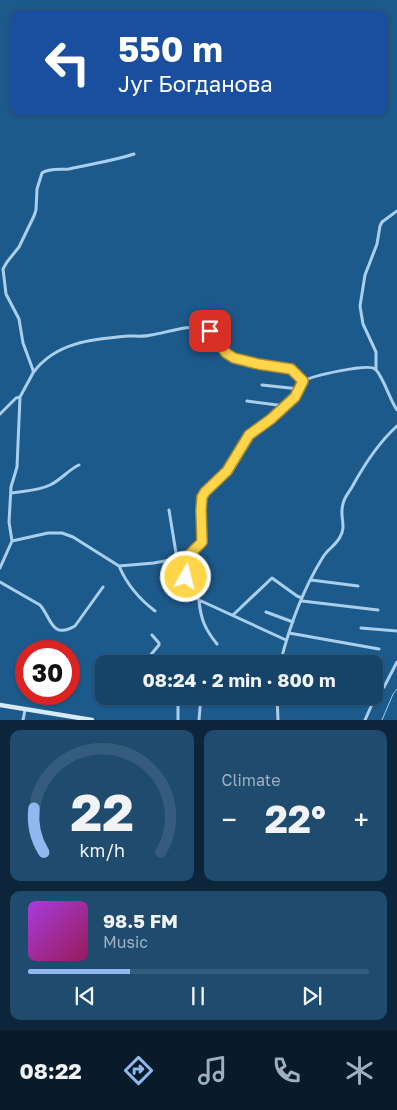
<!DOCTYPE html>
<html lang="en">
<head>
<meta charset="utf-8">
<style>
	body { margin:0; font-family:"Golos Text",sans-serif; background:#1f4b6f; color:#f1f3f6; height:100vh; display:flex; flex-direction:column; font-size:19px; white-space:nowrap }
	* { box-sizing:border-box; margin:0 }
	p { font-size:16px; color:#9eb0c0 }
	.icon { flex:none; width:28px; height:28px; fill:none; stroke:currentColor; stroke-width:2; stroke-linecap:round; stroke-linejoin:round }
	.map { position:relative; height:720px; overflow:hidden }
	.drawer { display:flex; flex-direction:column; gap:10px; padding:10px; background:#0c253a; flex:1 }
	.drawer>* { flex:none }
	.guide { position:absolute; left:10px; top:10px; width:378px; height:105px; border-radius:10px; box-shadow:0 1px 4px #0004,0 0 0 1px #355c7d; background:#1a4fa0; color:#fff; overflow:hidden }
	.speed { position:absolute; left:15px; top:640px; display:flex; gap:10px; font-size:25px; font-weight:700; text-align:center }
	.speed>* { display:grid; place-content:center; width:65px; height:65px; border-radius:50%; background:#164469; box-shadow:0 1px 4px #0004,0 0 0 1px #355c7d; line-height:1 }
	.speed .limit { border:8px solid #d22; background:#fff; color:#111 }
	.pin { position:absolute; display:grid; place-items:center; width:42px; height:42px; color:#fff; margin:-21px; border-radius:10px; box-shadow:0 2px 8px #0006 }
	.me { position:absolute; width:55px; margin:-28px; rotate:8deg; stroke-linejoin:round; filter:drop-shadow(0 0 4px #0008) }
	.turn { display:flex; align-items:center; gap:18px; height:105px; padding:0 25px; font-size:22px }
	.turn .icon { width:65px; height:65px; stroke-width:2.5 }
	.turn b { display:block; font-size:35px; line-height:42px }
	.big { font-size:38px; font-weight:700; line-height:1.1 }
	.drawer .card { flex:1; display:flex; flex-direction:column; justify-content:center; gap:8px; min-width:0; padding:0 18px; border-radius:10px; background:#1f4b6f }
	.drawer .dial { align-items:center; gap:0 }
	.dial svg { height:130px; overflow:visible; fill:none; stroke:#355c7d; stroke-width:7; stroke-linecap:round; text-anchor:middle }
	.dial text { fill:#f1f3f6; stroke:none }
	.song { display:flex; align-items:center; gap:15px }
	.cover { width:60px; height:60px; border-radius:8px; background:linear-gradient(135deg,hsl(280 70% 55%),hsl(330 70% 35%)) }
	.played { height:5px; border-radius:2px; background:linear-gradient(90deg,#90b9f0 30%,#355c7d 30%) }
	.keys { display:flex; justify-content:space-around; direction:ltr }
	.heat { display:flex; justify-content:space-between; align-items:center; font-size:28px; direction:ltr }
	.drawer .tiles { flex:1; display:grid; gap:10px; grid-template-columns:1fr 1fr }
	.card:last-child { grid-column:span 2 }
	.trip { position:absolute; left:95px; top:655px; width:288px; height:50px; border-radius:10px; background:#164469; box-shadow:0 1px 4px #0004,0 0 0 1px #355c7d; font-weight:700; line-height:50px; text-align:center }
	.dock { display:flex; height:80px; justify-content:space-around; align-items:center; background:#091b2a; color:#9eb0c0 }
	.dock .icon { width:35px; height:35px }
	.dock .on { color:#90b9f0 }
	.dock b { font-size:22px; color:#f1f3f6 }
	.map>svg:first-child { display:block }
</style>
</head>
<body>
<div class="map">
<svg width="397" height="720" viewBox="0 0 397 720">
	<rect width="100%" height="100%" fill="#1d5a8c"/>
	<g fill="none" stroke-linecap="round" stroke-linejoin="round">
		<path stroke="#9cccee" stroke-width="1" d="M382,720L393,694L397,689"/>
		<path stroke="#a9cfed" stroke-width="3" d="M376,370V352L363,324L360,306L365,275L377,244L380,226L382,222L397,211
			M33,373C55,342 93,339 129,336C136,336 144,337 151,335C165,333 191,324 204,328C215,332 218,346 226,353C232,358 240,360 247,362C271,369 285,360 303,381
			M303,381C312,376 368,363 375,369C382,374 390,400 397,410
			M262,385L299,389
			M247,401L285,406
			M0,414L16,398L20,397
			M11,493C24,491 38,491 50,485C61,480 68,470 79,465
			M169,510L177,559
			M12,541L48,533H62L73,537L119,566L154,563L186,557L202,542L201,510L205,492L227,471L249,435L276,415L295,397L303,381
			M186,557C179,571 190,588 199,600L286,640
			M119,566C127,585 138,598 155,611
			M0,568L12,541L9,522L11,487L17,467L20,397L33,373V370L23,343L19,319L6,294L3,269L7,262L19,247L34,216L36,210L37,189L42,173C49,168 60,170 69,169C90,164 113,161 134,154
			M311,580L358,586
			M0,582L40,605C51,617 51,640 75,626L103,587
			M199,601C201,620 205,629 217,644
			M302,601L378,610
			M266,612L293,622
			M233,615L272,578L297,596L302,598
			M361,628L397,631
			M289,633L379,649
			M143,664L159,645V643L152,635
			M280,664C289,628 303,589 323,557C327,550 336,545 340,537C347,526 339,516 343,504C344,498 349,492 352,487C364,465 378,443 397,426
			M277,696L278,720
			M23,720L25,710
			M178,720V702L180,696
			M199,720L201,696
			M365,720L377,693L384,687L397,662"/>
		<path stroke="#d5e9f9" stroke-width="4.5" d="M0,705L92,720"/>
	</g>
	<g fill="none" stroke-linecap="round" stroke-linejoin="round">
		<g stroke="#a68a30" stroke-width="12">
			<path id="route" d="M186,577C182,556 189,556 202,542L201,510L202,497L205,492L227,471L249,435L271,419L295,397L303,381L291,369L258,364L234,358L226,353L210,331"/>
		</g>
		<use href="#route" stroke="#ffd54a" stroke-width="9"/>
	</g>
</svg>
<div class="speed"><div class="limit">30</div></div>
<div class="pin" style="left:210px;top:331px;background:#d93025"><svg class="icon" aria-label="arrive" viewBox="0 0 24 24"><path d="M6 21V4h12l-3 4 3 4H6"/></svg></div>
<svg class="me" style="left:186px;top:577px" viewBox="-20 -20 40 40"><circle r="17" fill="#ffd54a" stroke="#fff" stroke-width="3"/><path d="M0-11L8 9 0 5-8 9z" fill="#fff"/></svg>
<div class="trip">08:24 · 2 min · 800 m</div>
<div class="guide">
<div class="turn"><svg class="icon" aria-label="left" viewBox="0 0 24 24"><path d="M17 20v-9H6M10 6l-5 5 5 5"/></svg><div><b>550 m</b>Југ Богданова</div></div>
</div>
</div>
<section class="drawer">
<div class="tiles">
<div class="card dial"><svg viewBox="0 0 100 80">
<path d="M14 69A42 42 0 1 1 86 69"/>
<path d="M14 69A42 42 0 0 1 8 42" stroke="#90b9f0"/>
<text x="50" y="56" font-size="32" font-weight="700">22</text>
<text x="50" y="72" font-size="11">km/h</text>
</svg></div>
<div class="card"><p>Climate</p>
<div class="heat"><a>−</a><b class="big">22°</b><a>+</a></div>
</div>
<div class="card">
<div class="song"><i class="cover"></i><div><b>98.5 FM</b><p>Music</p></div></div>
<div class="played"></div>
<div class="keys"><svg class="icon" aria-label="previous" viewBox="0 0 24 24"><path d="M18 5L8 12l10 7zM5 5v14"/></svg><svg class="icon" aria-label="pause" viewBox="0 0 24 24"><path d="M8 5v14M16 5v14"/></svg><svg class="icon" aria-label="next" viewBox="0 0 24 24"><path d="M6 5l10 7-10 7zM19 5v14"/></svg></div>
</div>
</div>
</section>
<nav class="dock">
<b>08:22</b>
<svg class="icon on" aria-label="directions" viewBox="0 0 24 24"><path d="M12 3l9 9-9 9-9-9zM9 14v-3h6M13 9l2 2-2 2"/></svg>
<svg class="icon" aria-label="music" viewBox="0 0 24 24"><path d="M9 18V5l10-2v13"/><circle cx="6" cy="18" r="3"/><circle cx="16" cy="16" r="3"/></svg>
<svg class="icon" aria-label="phone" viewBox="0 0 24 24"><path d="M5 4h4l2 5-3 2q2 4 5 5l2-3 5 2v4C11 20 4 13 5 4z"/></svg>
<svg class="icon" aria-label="climate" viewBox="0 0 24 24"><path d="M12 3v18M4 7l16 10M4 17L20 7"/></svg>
</nav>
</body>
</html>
